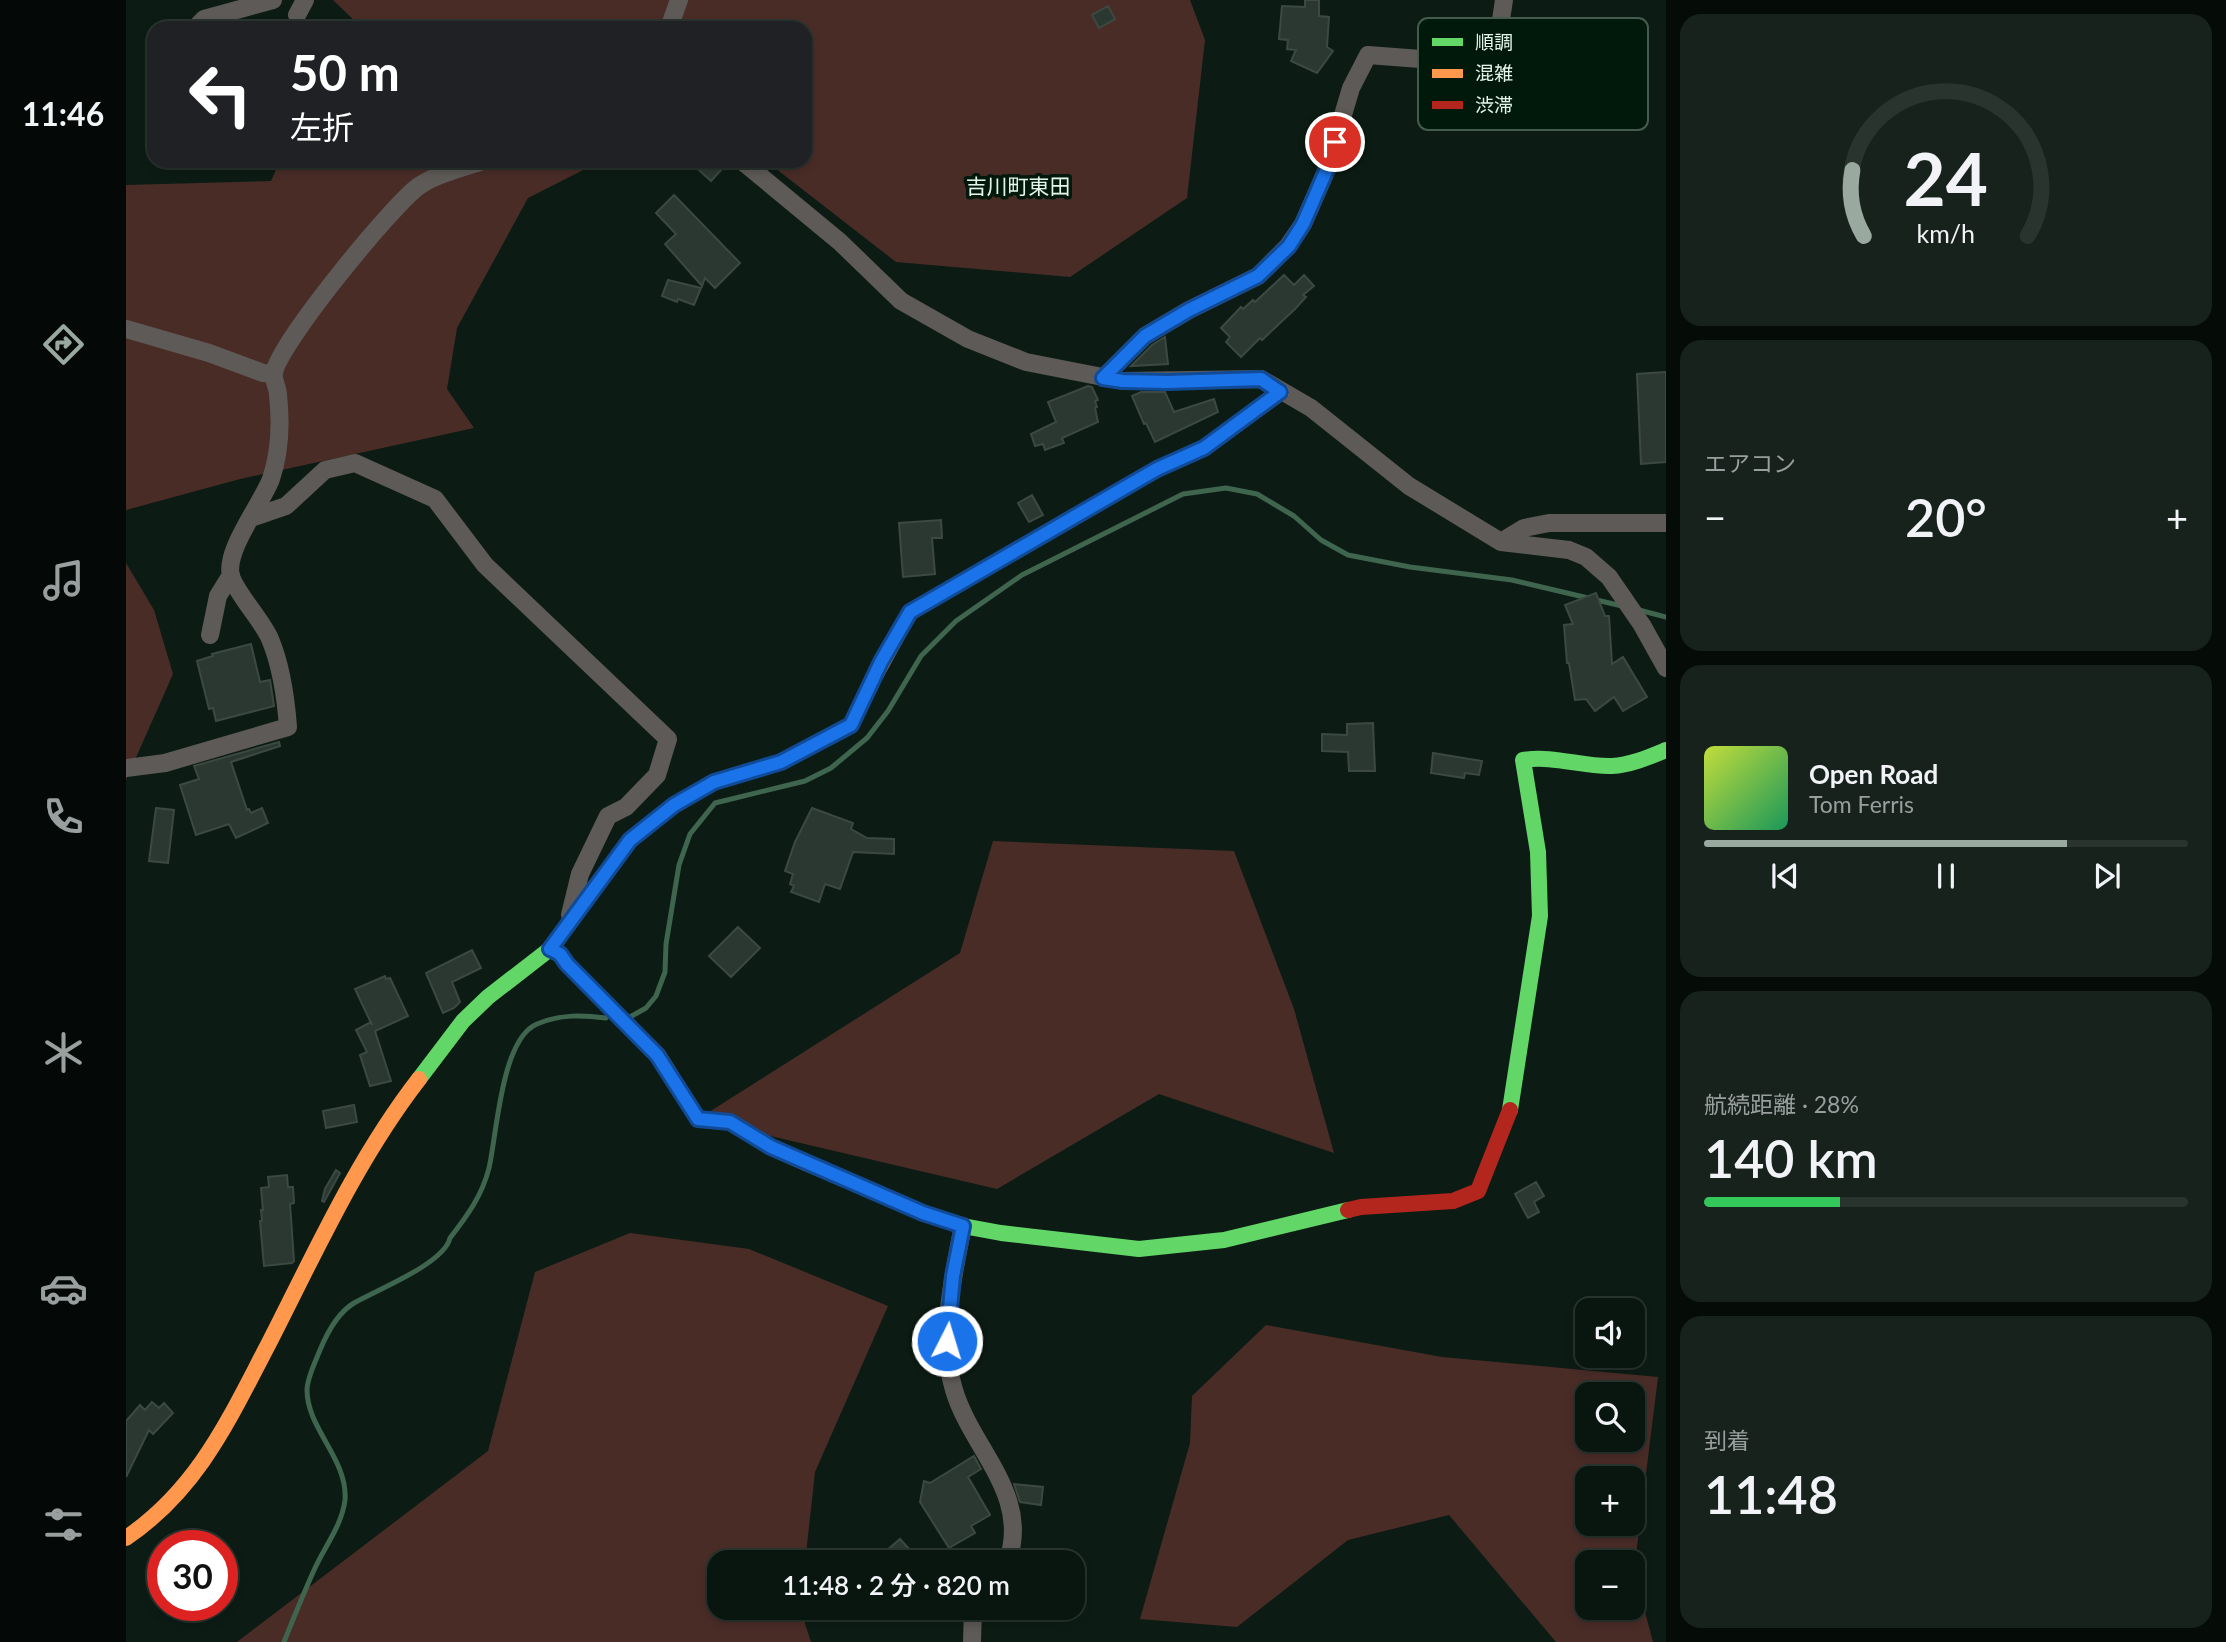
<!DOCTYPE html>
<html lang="ja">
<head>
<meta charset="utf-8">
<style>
	body { margin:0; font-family:Lato,"Noto Sans JP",sans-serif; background:#17221d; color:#f1f3f6; height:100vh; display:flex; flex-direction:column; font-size:26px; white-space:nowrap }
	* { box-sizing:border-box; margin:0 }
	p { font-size:23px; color:#999f9e }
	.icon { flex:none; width:38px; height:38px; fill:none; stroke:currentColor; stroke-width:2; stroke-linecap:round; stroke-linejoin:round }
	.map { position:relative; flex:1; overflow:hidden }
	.details { display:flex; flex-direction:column; gap:14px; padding:14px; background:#050c08; width:560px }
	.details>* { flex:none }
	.hud { position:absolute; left:21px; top:21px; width:665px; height:147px; border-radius:21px; box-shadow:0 4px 10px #0003,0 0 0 2px #29342f; background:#202124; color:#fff; overflow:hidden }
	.controls { position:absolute; left:1449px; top:1298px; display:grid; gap:14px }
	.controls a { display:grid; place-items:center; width:70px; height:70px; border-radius:14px; background:#09150f; box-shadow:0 4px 10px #0003,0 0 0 2px #29342f; font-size:35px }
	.speed { position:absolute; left:21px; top:1530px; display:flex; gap:14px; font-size:35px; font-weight:700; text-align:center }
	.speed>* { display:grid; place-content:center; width:91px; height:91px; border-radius:50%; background:#09150f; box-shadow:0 4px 10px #0003,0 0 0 2px #29342f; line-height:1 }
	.speed .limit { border:10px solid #d22; background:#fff; color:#111 }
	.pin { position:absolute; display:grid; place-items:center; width:60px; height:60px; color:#fff; margin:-30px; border:4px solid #fff; border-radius:50%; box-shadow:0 2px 7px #0007 }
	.me { position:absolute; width:77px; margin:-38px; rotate:5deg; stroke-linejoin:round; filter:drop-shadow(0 0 5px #0008) }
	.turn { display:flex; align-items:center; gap:24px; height:147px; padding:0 28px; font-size:32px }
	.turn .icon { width:91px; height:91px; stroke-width:2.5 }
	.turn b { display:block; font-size:49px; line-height:60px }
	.big { font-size:52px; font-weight:600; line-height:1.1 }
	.details .widget { flex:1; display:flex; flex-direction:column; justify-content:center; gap:10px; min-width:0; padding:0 24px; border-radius:21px; background:#17221d }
	.details .dial { align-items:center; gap:0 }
	.dial svg { height:182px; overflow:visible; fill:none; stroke:#29342f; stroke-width:7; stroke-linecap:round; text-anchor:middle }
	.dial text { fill:#f1f3f6; stroke:none }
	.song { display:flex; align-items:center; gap:21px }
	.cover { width:84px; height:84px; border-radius:10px; background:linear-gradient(135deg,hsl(70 70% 55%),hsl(150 70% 35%)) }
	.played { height:7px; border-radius:4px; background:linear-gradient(90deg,#99a9a0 75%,#29342f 75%) }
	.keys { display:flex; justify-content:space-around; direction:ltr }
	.heat { display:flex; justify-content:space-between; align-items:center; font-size:38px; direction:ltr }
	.charge { height:10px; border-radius:5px; background:linear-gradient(90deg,#34c759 28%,#29342f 0) }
	.trip { position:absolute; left:581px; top:1550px; width:378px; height:70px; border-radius:21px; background:#09150f; box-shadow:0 4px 10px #0003,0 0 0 2px #29342f; font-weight:600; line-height:70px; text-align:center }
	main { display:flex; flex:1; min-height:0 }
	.dock { display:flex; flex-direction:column; width:126px; justify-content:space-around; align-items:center; background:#040806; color:#999f9e }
	.dock .icon { width:49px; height:49px }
	.dock .on { color:#99a9a0 }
	.dock b { font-size:32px; color:#f1f3f6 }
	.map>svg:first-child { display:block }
</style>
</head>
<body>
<main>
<nav class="dock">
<b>11:46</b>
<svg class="icon on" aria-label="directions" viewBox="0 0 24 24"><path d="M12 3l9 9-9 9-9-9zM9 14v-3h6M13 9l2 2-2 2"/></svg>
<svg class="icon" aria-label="music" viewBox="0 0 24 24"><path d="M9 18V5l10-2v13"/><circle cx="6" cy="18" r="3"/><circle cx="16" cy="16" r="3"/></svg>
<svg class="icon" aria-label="phone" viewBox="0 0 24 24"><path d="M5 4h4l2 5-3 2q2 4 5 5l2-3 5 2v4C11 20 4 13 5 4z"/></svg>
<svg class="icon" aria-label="climate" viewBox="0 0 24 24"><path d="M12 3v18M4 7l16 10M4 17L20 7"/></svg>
<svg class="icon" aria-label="car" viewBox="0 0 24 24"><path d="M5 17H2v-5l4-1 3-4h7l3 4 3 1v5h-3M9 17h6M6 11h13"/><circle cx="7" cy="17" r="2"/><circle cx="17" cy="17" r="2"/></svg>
<svg class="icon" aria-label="filters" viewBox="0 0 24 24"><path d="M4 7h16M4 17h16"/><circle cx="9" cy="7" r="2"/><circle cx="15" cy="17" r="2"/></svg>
</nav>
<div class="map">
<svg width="1540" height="1642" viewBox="0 0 1540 1642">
	<rect width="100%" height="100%" fill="#0c1c14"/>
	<path fill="#4a2c27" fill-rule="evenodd" d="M207,0H1064L1079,40L1061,198L944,277L770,262L640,161H679V28H231L233,25Z
		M154,161H475L402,198L331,328L321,389L348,428L114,479L0,510V185L145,181Z
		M0,563L28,610L47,674L0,780Z
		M867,841L1108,851L1168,1009L1208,1153L1033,1094L871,1189L572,1119L834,953Z
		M504,1233L623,1249L762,1306L689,1472L679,1563H593V1608H674L685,1642H111L362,1451L409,1272Z
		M1140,1325L1316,1357L1532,1377L1508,1571L1527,1642H1430L1323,1515L1222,1540L1111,1627L1014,1619L1064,1443L1066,1396ZM1461,1395H1507V1440H1461ZM1461,1479H1507V1524H1461ZM1461,1563H1507V1608H1461Z"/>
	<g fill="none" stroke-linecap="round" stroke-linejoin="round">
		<path stroke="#3f654f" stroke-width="5" d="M1513,610L1540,617
			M504,1017L520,1008L530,996L539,972L540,944L553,865L564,834L589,803L679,781L705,768L741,738L762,711L795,656L830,621L896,575L1057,494L1100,488L1131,494L1168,516L1195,540L1222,555L1284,567L1386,580L1496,606
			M158,1642C168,1617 178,1592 189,1568C199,1546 216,1525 219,1500C222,1459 181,1429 181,1390C181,1378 190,1360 194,1350C201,1333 213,1312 228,1303C250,1290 318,1264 324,1238C341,1216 356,1196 363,1168C371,1134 375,1039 411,1024C434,1014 457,1015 480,1018"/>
	</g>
	<path fill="#2b3831" stroke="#3c4942" stroke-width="2" d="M1179,0H1193V16L1203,17L1201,47L1207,51L1191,73L1165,61L1170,50L1161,49L1162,40L1153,39L1156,6L1179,7Z
		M982,6L989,19L973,28L966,15Z
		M563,161H584L595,170L585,181Z
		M548,195L614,263L589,288L579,278L576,286L539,244L550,234L530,213Z
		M1158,275L1168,285L1178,275L1188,286L1177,295L1180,297L1169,309L1136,340L1134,338L1115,357L1100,342L1104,337L1095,328L1115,307L1117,309L1127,300L1129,302Z
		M542,280L575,288L568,305L552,299L551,302L536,296Z
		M1039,337L1042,364L1005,366L1026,345Z
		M1540,372V462L1515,464L1511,374Z
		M962,386L966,387L972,400L969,401L971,407L969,408L972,422L936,438L938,443L919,450L917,444L909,446L905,434L930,422L922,402Z
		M1015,392H1039L1048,412L1088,399L1092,412L1029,442L1020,423L1018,424L1006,396Z
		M906,495L917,515L903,522L892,503Z
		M815,520L816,538H806L809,574L777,577L773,523Z
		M1470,593L1479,616H1483L1486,664L1497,657L1521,697L1497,711L1488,697L1469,711L1460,699L1449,700L1443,663H1441L1438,625L1447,624L1439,605Z
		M125,644L134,682L144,680L148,706L90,721L87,708L83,709L71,661L87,656L86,654Z
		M1247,723L1249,771H1223L1222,752L1196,751V734L1221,735V724Z
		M153,742L154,746L105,762L121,810L123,809L125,813L136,808L142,823L110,838L103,824L70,835L54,785L73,779L68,766Z
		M1307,753L1356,761L1353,775L1339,773L1338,778L1305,773Z
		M30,808L48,810L42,863L23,861Z
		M686,808L727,823L725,829L741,838L768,839V854L727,852L714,889L699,884L693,902L665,892L668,886L664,884L667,874L659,871L669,842Z
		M612,927L634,948L605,977L583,956Z
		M346,950L355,968L326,982L334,1002L328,1008L317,1013L300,973Z
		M259,976L260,979L264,978L282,1016L249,1031L265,1081L244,1086L234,1055L241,1052L230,1030L245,1022L246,1025L229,989Z
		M228,1105L231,1122L200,1128L197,1111Z
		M210,1170L214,1173L198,1202L196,1201L199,1189Z
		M161,1175L162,1187H167L168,1203L164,1204L168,1261L166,1263L138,1266L134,1221H136L135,1210H137L135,1188L143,1187L142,1177Z
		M1410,1182L1418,1196L1408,1202L1413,1212L1402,1218L1389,1194Z
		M26,1402L33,1408L38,1403L47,1413L27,1434L23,1430L0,1477V1421L14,1405L19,1410Z
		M848,1456L855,1469L842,1477L864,1515L845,1526L849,1533L823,1548L794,1502L798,1481L804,1483Z
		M888,1484L917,1487L915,1505L894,1502Z
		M774,1539L796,1563H753L763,1554L760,1551Z"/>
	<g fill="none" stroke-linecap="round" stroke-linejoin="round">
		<path stroke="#5e5a57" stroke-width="18" d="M171,15L179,0
			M69,28L78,19L147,0
			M543,28L553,0
			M616,161L714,242L775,301L842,339L900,362L997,381L1135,379L1185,408L1283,486L1375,542L1443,550L1460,557L1483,577L1516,625L1540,668
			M0,329L83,353L137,373L148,374
			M977,378L1019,336L1063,310L1132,276L1162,246L1177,224L1201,169L1225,88L1242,55L1321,61L1337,67L1359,62L1373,33L1378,0
			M125,518L160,506L199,470L229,463L309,499L359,565L542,739L531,775L500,807L482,816L454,874L444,915
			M1375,542L1398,528L1423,523H1540
			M84,635L92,596L105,575
			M0,768L39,763L162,727C160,700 155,665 144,639C136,620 110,593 105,576C98,551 136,503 145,479C154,452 155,422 152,395C152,388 147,380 148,374C149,348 267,204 293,186C311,174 336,168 357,161
			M837,1226C827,1274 813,1342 828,1390C846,1450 906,1495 881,1563
			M846,1642L847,1608"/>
		<path stroke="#63d668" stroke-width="16" d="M293,1079L337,1021L362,997L424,949L504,840L548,805L588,782L655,762L725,725L744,685
			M1384,1110L1414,916L1412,852L1397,760C1428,755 1456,767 1486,766C1505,765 1523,757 1540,750
			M680,1163L798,1213L837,1226L875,1233L1013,1249L1098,1240L1222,1210"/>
		<path stroke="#ff974d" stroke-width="16" d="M744,685L784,612L1031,469L1078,448L1155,392
			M424,949L434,954L441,964L532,1055L572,1119L604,1122L644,1147L680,1163
			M0,1538C73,1488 103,1419 143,1343C189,1253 231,1159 293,1079"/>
		<path stroke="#b3261e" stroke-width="16" d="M1222,1210L1235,1207L1327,1201L1352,1191L1384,1110"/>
	</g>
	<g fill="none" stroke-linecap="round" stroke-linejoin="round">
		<g stroke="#114b97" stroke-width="18">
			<path id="route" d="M821,1341L827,1276L837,1226L797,1213L645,1147L604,1122L572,1119L531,1055L441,964L434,954L424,949L504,840L548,805L588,782L655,762L725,725L755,662L784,612L1031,469L1078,448L1154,392L1135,379L1041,382L997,381L977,378L1019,336L1063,310L1132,276L1163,246L1177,224L1201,169L1209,142"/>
		</g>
		<use href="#route" stroke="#1a73e8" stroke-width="12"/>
	</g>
	<g text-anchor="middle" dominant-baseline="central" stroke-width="7" stroke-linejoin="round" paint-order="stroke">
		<g font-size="21" fill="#e5f5eb" stroke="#00190b">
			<text x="892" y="185">吉川町東田</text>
		</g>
	</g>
	<rect x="1292" y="18" width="230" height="112" rx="10" fill="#00190b" stroke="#455b4e" stroke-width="2"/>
	<rect x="1306" y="38" width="31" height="8" fill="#63d668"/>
	<rect x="1306" y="69" width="31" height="9" fill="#ff974d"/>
	<rect x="1306" y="101" width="31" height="8" fill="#b3261e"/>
	<g font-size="19" fill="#e5f5eb">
		<text x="1349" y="49">順調</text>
		<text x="1349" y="80">混雑</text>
		<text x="1349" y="112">渋滞</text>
	</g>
</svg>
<div class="controls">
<a><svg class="icon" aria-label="sound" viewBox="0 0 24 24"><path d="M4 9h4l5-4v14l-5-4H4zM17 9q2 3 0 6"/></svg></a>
<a><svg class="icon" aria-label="search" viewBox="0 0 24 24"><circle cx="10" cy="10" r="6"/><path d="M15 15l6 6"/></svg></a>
<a>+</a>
<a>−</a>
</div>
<div class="speed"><div class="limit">30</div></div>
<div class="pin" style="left:1209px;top:142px;background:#d93025"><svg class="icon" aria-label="arrive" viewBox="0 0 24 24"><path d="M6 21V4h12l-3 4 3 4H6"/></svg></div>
<svg class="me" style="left:821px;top:1341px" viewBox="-20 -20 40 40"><circle r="17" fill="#1a73e8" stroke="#fff" stroke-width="3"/><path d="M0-11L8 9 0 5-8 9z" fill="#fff"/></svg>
<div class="trip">11:48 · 2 分 · 820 m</div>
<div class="hud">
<div class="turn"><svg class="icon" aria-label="left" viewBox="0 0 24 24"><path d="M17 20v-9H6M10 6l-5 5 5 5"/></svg><div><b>50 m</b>左折</div></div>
</div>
</div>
<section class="details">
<div class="widget dial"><svg viewBox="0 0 100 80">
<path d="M14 69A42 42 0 1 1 86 69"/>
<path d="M14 69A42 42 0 0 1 9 40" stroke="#99a9a0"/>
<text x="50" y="56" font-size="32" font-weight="700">24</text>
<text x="50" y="72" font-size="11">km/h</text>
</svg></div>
<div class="widget"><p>エアコン</p>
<div class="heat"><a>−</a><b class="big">20°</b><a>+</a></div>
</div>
<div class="widget">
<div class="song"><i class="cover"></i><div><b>Open Road</b><p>Tom Ferris</p></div></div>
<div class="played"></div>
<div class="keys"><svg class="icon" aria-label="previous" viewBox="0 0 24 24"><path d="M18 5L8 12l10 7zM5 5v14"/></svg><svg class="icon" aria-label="pause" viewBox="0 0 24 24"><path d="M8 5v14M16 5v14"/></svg><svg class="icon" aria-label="next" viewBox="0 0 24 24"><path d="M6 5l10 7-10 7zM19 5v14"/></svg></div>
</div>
<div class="widget"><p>航続距離 · 28%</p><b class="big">140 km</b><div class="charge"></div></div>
<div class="widget"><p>到着</p><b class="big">11:48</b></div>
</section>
</main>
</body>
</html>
